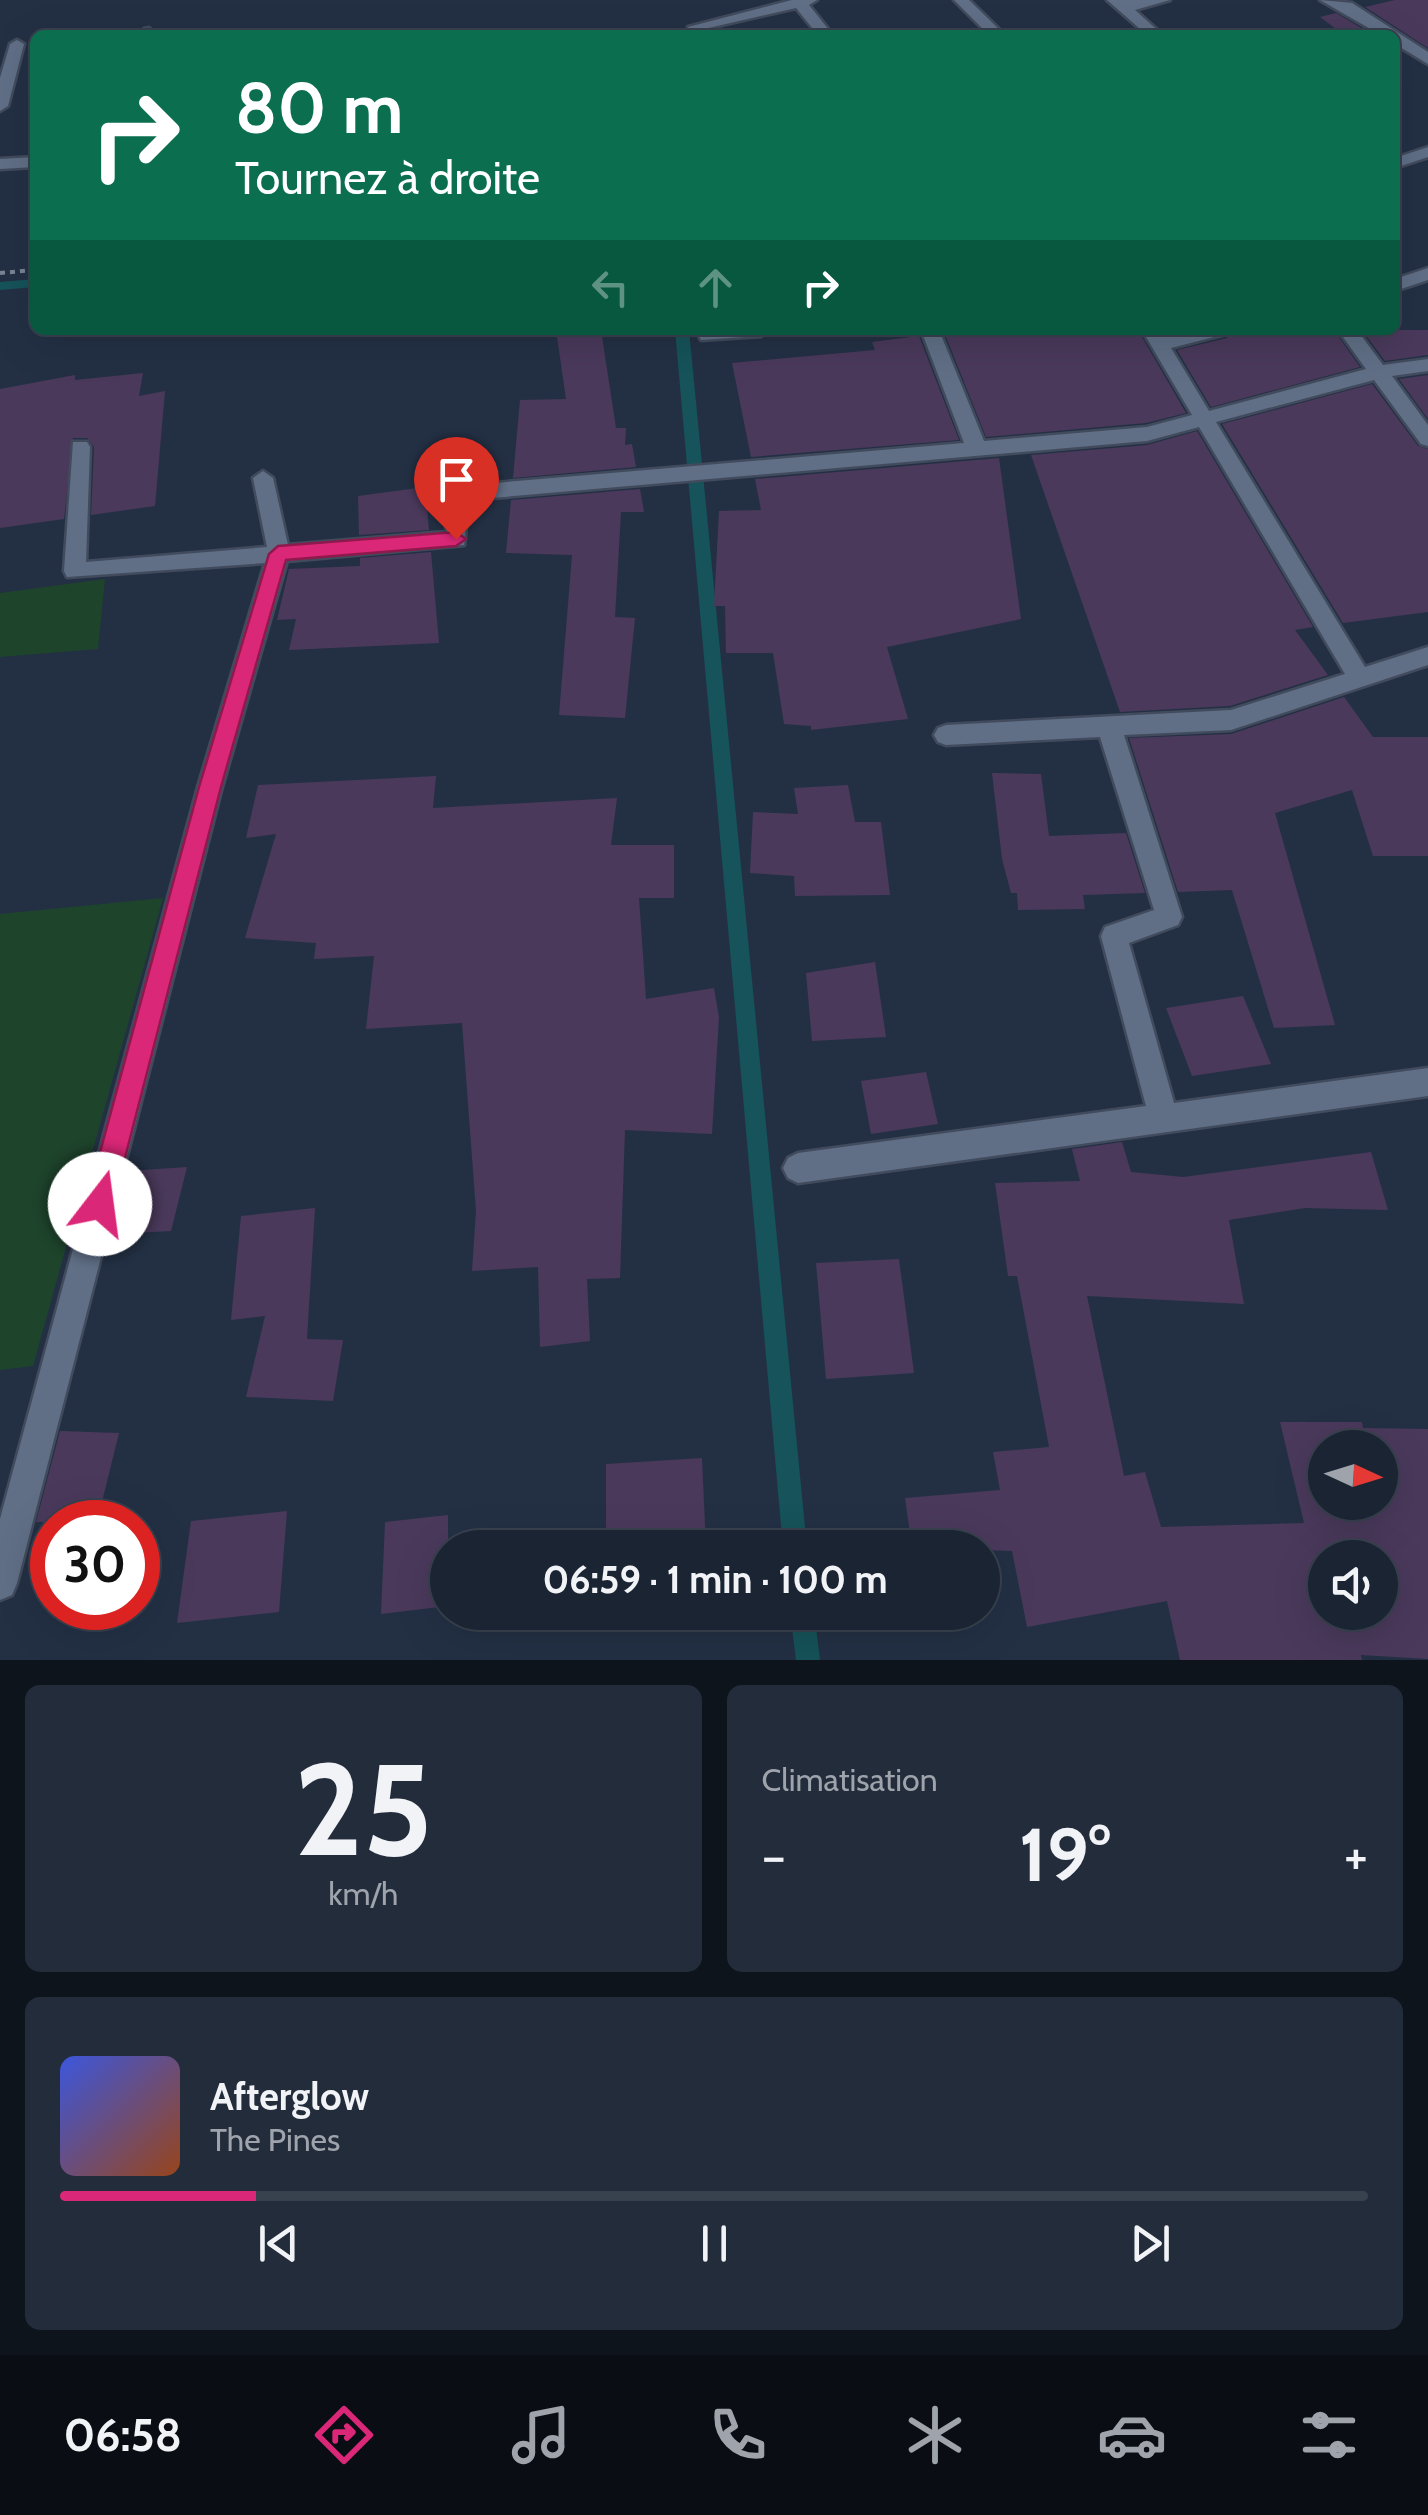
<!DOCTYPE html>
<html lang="fr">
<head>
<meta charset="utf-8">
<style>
	body { margin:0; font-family:Cabin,sans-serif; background:#232c3b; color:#f1f3f6; height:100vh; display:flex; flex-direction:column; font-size:38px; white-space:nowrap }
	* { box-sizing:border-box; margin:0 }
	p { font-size:32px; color:#9fa4ac }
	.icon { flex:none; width:55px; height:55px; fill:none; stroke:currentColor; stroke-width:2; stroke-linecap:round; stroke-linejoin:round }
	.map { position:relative; height:1660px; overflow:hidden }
	.sheet { display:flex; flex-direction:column; gap:25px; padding:25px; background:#0e141c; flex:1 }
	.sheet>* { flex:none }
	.top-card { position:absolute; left:30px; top:30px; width:1370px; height:305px; border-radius:15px; box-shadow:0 10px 40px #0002,0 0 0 2px #38414e; background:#0b6e4f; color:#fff; overflow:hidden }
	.needle { width:65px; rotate:94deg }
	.tools { position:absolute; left:1308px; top:1430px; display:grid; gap:20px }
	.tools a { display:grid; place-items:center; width:90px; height:90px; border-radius:50%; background:#1a2433; box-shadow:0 10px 40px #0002,0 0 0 2px #38414e; font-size:50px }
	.speed { position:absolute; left:30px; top:1500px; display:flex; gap:20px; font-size:50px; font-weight:700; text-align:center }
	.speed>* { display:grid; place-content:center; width:130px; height:130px; border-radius:50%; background:#1a2433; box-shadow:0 10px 40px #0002,0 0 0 2px #38414e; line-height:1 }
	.speed .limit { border:15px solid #d22; background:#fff; color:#111 }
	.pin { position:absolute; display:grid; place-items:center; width:85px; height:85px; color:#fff; margin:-102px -42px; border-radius:50% 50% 50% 0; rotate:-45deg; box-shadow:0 0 10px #0007 }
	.pin .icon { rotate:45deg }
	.me { position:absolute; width:110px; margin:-55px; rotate:15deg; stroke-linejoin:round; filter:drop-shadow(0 0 8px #0008) }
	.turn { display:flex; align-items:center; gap:35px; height:210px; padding:0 40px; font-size:45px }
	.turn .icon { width:130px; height:130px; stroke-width:2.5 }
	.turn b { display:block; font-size:70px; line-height:85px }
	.lanes { display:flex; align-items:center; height:95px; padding:0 40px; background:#0003; justify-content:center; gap:50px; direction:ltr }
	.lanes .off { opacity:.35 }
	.big { font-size:75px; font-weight:700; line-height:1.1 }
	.sheet .widget { flex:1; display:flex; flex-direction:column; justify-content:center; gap:15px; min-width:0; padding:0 35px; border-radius:15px; background:#232c3b }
	.sheet .dial { align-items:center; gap:0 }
	.dial b { font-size:130px; line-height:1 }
	.song { display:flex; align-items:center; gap:30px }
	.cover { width:120px; height:120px; border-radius:15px; background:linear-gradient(135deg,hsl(230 70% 55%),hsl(20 70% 35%)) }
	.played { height:10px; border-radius:5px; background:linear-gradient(90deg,#db2777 15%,#38414e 15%) }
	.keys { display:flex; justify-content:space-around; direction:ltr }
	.heat { display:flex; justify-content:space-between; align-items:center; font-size:55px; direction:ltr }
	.sheet .tiles { flex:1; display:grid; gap:25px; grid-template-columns:1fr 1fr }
	.widget:last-child { grid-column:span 2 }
	.trip { position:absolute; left:430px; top:1530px; width:570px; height:100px; border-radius:50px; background:#1a2433; box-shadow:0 10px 40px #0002,0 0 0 2px #38414e; font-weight:700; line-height:100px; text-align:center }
	.tab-bar { display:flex; height:160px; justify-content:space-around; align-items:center; background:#0a0e14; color:#9fa4ac }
	.tab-bar .icon { width:70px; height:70px }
	.tab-bar .on { color:#db2777 }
	.tab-bar b { font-size:45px; color:#f1f3f6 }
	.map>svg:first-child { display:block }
</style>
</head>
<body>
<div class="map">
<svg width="1428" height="1660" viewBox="0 0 1428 1660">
	<rect width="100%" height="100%" fill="#233044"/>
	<path fill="#1e442c" d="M105,579L98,649L0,657V593Z
		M163,898L33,1366L0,1370V914Z"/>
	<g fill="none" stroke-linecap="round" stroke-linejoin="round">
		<path fill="#16535a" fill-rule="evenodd" d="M35,279V287L0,290V282Z
			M675,330H689L807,1548H783Z
			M790,1612H814L820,1660H796Z"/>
	</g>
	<path fill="#4a395b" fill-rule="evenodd" d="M1395,0H1428V48L1365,7Z
		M1336,13L1373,35H1344L1320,17Z
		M556,330H601L616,428H626L625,445L632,444L636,467L513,478L520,400L566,399Z
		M960,330H1138L1186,413L1146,423L986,437L944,332Z
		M1232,330H1334L1360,367L1211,407L1177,350L1227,338Z
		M1362,330H1428V355L1385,361Z
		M919,336L959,440L751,457L732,363L875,350L872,342Z
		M143,373L139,396L165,391L155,506L91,515L94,447L87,438H73L64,519L0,528V389L75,375V380Z
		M1428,375V419L1399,379Z
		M1372,384L1418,446L1428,449V612L1343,623L1222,424Z
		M1197,431L1313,627L1295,630L1328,675L1230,706L1120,712L1031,455L1147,445Z
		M999,458L1021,619L887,647L908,719L811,730V726L784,724L773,653H726L725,606H714L719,511L761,510L755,479Z
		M425,487L429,530L359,535L358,496Z
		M640,489L644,512H621L615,617L635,618L625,718L559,715L572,555L506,553L511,500Z
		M431,552L439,643L289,650L296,619L277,620L289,569L360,566V558Z
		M1344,697L1373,737H1428V856H1373L1352,790L1275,813L1335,1025L1274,1028L1232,890L1178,892L1129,738L1231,734Z
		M992,773L1041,774L1049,836L1126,833L1145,893L1083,895L1085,909L1018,910L1017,893H1011L1002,859Z
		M436,776L433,808L617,798L611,845H674V898H639L646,999L714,988L719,1017L712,1134L625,1130L620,1278L587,1279L590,1341L540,1347L538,1267L472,1271L476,1211L462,1023L366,1029L374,956L314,959L316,943L245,938L276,834L246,838L258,785Z
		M848,785L855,822H881L890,895L795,896L794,876L750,873L753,812L798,814L794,788Z
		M875,962L886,1037L812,1041L806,973Z
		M1243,996L1271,1064L1192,1076L1166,1008Z
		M926,1072L938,1124L871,1134L861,1081Z
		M1122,1142L1131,1172L1183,1177L1371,1152L1388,1210L1305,1208L1229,1220L1244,1304L1087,1296L1124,1476L1145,1472L1161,1527L1304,1523L1280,1422H1362L1363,1428L1428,1429V1659L1361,1655L1362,1660H1180L1167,1601L1027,1627L1012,1551L912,1548L905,1498L1000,1490L993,1452L1049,1447L1017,1276H1008L995,1183L1080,1181L1072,1149ZM1325,1448H1380V1502H1325ZM1325,1558H1380V1612H1325Z
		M187,1167L171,1231L115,1234L128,1171Z
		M315,1208L307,1339L343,1340L333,1401L246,1397L265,1316L231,1320L241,1216Z
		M899,1259L914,1373L826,1379L816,1263Z
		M60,1431L119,1433L97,1522H36Z
		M702,1458L706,1548H606V1464Z
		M287,1511L279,1612L177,1623L191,1521Z
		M448,1515V1606L381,1614L385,1522Z"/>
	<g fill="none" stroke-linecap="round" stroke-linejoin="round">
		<g stroke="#414b5d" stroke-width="5">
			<path id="minor" d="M792,0H817L809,5L833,35H818L796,8L704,29L706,35H692L688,27Z
				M954,0H969L1005,35H989Z
				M1107,0H1170L1135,10L1163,35H1147Z
				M1320,0L1352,3L1428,52V64L1395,44V35H1381Z
				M149,28L155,35H141L144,29Z
				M17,40L24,44L8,106L0,111V78L10,44Z
				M1428,147V157L1395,168V158Z
				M35,157V167L0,169V159Z
				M1428,268V280L1395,291V279Z
				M708,330H770L761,336L701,340L699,336Z
				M921,330H939L984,441L1147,427L1192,415L1142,330H1160L1165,337L1194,330H1228L1226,334L1171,348L1209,411L1366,369L1338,330H1357L1383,365L1428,359V371L1392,376L1428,425V446L1421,444L1374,380L1216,422L1365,667L1428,647V665L1231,730L1124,735L1182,917L1178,925L1129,943L1174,1103L1428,1068V1096L798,1183L788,1178L783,1168L788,1158L798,1153L1146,1106L1101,936L1105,927L1154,910L1100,737L946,745L938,742L934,735L938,728L946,725L1231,710L1345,674L1199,427L1147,441L469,500L464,545L287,561L222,787L17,1583L12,1595L0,1600V1519L198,787L265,563L67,577L64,571L73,442H87L90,447L86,562L267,547L253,478L263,471L273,478L288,545L446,532L449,493L459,486L964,443Z"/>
		</g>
		<path stroke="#7a8495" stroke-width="4" stroke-dasharray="5 5" stroke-linecap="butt" d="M0,273L35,270"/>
		<use href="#minor" fill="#606f86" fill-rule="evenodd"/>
	</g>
	<path fill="#db2777" stroke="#8e194d" stroke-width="2.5" d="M456,532L466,539L456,546L286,560L221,787L113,1204L109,1214L100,1218L90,1214L86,1204L199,787L269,554L278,546Z"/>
</svg>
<div class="tools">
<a><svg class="needle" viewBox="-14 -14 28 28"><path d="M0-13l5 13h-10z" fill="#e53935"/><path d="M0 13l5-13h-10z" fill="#9fa4ac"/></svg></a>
<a><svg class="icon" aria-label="sound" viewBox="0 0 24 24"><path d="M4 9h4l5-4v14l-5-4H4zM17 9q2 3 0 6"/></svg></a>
</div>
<div class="speed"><div class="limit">30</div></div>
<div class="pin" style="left:456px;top:539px;background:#d93025"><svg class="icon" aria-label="arrive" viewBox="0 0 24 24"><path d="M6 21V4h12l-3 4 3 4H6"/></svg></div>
<svg class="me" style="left:100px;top:1204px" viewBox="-20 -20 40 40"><circle r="19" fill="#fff"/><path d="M0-13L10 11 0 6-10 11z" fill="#db2777"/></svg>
<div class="trip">06:59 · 1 min · 100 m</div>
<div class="top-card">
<div class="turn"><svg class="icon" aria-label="right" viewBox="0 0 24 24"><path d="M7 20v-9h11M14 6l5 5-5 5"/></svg><div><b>80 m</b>Tournez à droite</div></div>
<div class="lanes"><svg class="icon off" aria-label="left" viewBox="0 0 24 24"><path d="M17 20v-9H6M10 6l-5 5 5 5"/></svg><svg class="icon off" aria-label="ahead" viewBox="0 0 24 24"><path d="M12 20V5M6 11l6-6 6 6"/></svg><svg class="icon" aria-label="right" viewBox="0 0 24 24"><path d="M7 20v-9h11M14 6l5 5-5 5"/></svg></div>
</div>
</div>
<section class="sheet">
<div class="tiles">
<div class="widget dial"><b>25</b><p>km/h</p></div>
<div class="widget"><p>Climatisation</p>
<div class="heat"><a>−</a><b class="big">19°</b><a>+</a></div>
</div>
<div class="widget">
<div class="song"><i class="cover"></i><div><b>Afterglow</b><p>The Pines</p></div></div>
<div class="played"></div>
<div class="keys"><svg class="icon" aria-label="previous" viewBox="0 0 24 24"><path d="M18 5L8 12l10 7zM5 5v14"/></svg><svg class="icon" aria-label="pause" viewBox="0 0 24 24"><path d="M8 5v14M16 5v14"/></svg><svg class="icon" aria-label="next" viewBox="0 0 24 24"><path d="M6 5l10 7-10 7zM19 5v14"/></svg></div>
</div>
</div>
</section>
<nav class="tab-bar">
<b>06:58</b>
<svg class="icon on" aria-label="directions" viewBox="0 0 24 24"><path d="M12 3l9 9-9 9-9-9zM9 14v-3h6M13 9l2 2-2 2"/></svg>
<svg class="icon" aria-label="music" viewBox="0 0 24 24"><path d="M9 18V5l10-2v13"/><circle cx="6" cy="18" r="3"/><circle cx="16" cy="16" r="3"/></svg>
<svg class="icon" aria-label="phone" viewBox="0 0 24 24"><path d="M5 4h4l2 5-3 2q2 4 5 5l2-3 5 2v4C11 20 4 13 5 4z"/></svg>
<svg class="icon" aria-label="climate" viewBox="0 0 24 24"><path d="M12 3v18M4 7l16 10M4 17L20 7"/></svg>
<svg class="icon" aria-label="car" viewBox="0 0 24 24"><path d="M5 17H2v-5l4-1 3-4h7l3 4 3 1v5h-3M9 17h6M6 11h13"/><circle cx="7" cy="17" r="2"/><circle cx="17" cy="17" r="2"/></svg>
<svg class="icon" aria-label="filters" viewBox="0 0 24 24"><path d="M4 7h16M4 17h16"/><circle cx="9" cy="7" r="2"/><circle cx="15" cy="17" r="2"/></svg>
</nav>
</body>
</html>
